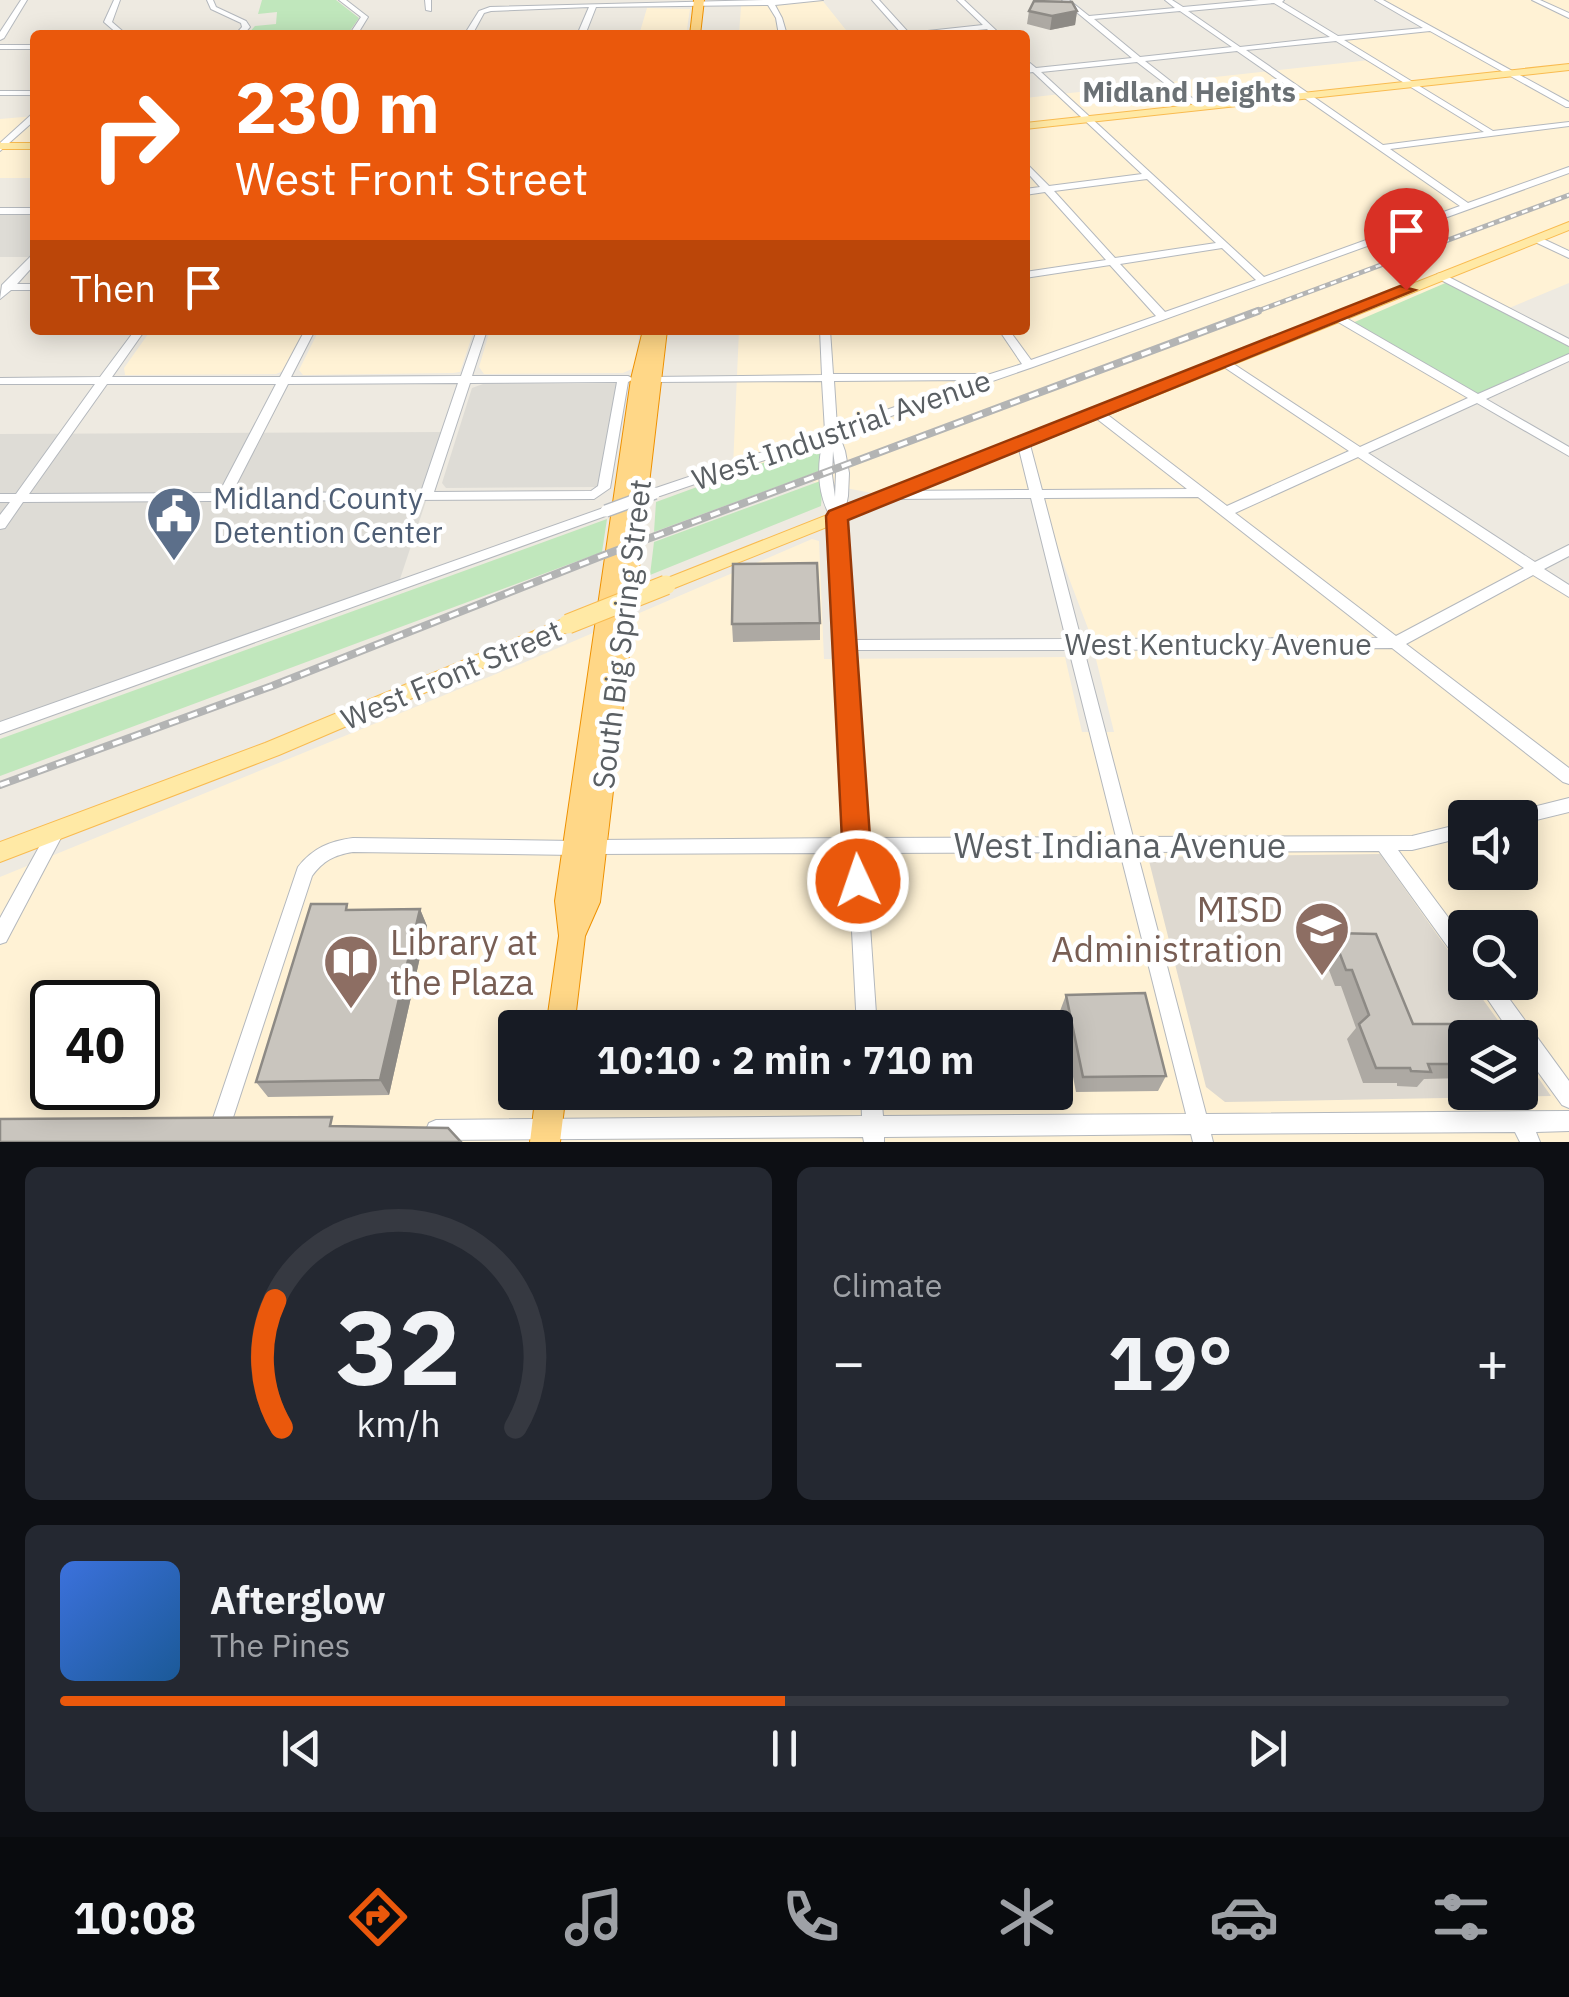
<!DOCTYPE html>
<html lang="en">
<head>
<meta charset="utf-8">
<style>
	body { margin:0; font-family:"IBM Plex Sans",sans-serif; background:#242831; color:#f1f3f6; height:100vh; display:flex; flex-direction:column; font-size:38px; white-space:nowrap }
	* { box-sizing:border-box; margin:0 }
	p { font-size:32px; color:#9ea1a6 }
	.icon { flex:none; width:55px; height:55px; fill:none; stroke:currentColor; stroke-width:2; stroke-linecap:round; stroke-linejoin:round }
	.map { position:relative; height:1142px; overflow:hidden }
	.sheet { display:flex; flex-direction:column; gap:25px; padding:25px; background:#0d0f14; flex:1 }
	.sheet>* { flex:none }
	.top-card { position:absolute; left:30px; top:30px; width:1000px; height:305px; border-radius:10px; box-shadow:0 5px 25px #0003; background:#ea580c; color:#fff; overflow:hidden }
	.buttons { position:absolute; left:1448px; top:800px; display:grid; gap:20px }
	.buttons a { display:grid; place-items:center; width:90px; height:90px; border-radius:10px; background:#171b24; box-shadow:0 5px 25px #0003; font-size:50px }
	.speed { position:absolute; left:30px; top:980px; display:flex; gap:20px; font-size:50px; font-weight:700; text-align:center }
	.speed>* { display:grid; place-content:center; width:130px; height:130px; border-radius:50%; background:#171b24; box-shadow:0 5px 25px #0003; line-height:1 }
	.speed .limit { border:5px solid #111; border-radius:15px; background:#fff; color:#111 }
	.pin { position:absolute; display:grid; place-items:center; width:85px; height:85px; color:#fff; margin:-102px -42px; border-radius:50% 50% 50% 0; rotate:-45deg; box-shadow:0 0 10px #0007 }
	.pin .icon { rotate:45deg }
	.me { position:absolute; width:110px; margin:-55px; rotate:357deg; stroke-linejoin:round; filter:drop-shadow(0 0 8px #0008) }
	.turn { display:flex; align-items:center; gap:35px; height:210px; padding:0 40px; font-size:45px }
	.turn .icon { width:130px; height:130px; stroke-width:2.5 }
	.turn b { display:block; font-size:70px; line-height:85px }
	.then { display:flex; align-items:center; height:95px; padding:0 40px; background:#0003; gap:20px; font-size:38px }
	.big { font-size:75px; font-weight:700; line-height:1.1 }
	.sheet .widget { flex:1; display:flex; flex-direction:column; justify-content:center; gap:15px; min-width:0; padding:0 35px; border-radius:15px; background:#242831 }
	.sheet .dial { align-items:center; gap:0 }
	.dial svg { height:260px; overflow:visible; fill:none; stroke:#363941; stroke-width:7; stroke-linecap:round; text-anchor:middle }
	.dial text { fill:#f1f3f6; stroke:none }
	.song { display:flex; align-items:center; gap:30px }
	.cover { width:120px; height:120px; border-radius:15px; background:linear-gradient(135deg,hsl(220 70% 55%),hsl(210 70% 35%)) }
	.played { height:10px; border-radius:5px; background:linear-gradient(90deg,#ea580c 50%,#363941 50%) }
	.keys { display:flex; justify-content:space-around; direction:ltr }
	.heat { display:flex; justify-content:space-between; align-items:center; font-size:55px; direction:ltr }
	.sheet .tiles { flex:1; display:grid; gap:25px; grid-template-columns:1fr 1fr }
	.widget:last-child { grid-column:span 2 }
	.trip { position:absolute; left:498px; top:1010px; width:575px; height:100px; border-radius:10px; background:#171b24; box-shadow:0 5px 25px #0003; font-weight:700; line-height:100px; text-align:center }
	.menu { display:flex; height:160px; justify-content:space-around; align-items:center; background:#090b0e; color:#9ea1a6 }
	.menu .icon { width:70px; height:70px }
	.menu .current { color:#ea580c }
	.menu b { font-size:45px; color:#f1f3f6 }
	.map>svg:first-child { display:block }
</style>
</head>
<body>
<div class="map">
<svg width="1569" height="1142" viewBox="0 0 1569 1142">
	<rect width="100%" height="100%" fill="#eeeae1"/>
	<path fill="#fff2d5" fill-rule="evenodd" d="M768,0H822L850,35H739L741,6H771Z
		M1379,0H1569V283L1414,348L1477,399L1360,452L1569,592V1142H0V877L523,663L812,539L819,541L824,659L1065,657L1082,732H1114L1089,631L1037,494L883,495L733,467L739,330H1025V98L1370,60L1336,38L1428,28ZM1465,818H1520V872H1465ZM1465,928H1520V982H1465ZM52,1002H138V1088H52ZM515,1028H1055V1092H515ZM1465,1038H1520V1092H1465Z
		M647,8L690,9L686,35H639Z
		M35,116V178H0V119Z
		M151,330H304L283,371L276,374L125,375L124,368Z
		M319,330H474L460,372L453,373L303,375L299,370Z
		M490,330H640L634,368L623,373L484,374L479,367Z"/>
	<path fill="#dedcd6" d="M35,214V250L29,257H0V215Z
		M483,384H617L599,487L446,488L442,483L472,388Z
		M449,432L397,588L0,730V434Z"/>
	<path fill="#ded9d0" d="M1380,854L1465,974V982L1471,983L1510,1037L1465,1038V1092H1520V1052L1551,1096L1225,1102L1206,1087L1148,857Z"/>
	<path fill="#c0e7bc" d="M262,0H336L359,18L347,35H247L255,26L276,24L277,12L258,14Z
		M1450,281L1569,343V357L1478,399L1350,324Z
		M809,446L820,451L822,470L654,532L656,502Z
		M823,480L821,506L650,575L654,542Z
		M607,519L602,552L0,776V739Z"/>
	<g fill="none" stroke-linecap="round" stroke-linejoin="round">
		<g stroke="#b4b8bd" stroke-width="2">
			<path id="minor" d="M21,0H27L4,38L0,40V32Z
				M114,0H120L112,22L127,35H119L104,22Z
				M207,0H213L216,7L246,21L250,27L243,35H235L242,27L241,23L211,9Z
				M339,0H346L368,17L357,35H349L361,17Z
				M425,0H431V11L426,10Z
				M765,0H823L775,5L782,18L787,35H779L776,18L768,5L596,7L585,35H577L589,7L491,11L484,13L472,35H464L479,11L490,7Z
				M872,0H879L909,33L983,25L957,0H964L1001,35H993L987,29L929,35H903Z
				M1062,0H1069L1089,16L1175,8L1165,0H1172L1183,7L1259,0H1284L1282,2L1338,36L1423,28L1375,0H1383L1569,102V107H1566L1430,31L1344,40L1493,131L1569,122V126L1390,149L1468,203L1569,167V173L1033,367L839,434L845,451L849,473L848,496L844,516L852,640L1066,639L1031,498L892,499L886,495L892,491L1029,490L1017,441L1023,437L1029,441L1042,490L1187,489L1092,415L1090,412L1092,409H1100L1227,506L1349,451L1218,363V359H1226L1360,447L1468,398L1333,319V315H1341L1478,394L1569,354V361L1486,399L1569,447V456L1477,403L1368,453L1535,562L1569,545V556L1544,569L1569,585V597L1533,575L1406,644L1569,768V784L1563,782L1392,648L1084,650L1133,837L1412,836L1465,823V837L1412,850H1398L1465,940V964L1458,961L1379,851L1137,852L1206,1114L1569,1111V1131L1536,1132L1540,1142H1520L1515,1132L1211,1134L1213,1142H1193L1191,1134L884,1137V1142H864L863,1137L436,1140L429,1137L426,1130L429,1123L436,1120L862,1116L861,1092H881L883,1116L1186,1114L1120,852L865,853L877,1028H857L848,853L594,854L588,852L585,847L588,842L594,840L847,838L830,516C817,492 817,466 823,440L660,496H650L649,493L650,490L825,431L822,381L655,382L651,381V377L822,375L820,330H830L833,374H979L984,376L1022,364L999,330H1009L1031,360L1156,316L1110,265L1025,278V272L1106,260L1045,192L1025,195V189L1040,187L1025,170V162L1049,186L1142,174L1033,72L1025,73V69L1029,68L1025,65V59L1036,68L1132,58ZM1274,3L1330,37L1240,47L1188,11ZM1180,11L1232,47L1140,57L1094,19ZM1336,41L1484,132L1383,145L1246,50ZM1237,51L1460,206L1264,277L1041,72L1137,62L1198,109H1201V105L1145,61ZM1147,179L1216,243L1115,258L1054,191ZM1222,248L1256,280L1165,312L1120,264ZM973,380L837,427L834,381ZM833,451L836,473L835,497L832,475ZM1358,457L1524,568L1396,636L1235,513ZM1198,497L1378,638L1081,639L1044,498ZM852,650H1069L1116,837L864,838Z
				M1532,0H1540L1569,13V18Z
				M0,45H35V49H0Z
				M0,91H35V95H0Z
				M32,114H35V120L0,151V143Z
				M0,208H35V214H0Z
				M1533,237H1539L1569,251V258L1533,241Z
				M35,255V264L17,284H35V290H11L0,299L2,285L31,256Z
				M1441,273L1569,339V346L1437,278V274Z
				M135,330H145L112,377H280L305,330H315L291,377L461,376L477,330H487L472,376H628L634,379L628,382L610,488L594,499L23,502L5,528L0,529V515L10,502H0V494H16L95,384H0V378L100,377ZM617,382L598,486L591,491L434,492L470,383ZM458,383L421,492L232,493L288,384ZM107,384H276L219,493L29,494Z
				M606,507L611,508L613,511L611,514L0,734V722Z
				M1569,798V812L1520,824V818H1509L1511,813L1517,811Z
				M56,825L62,827L64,832L6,942L0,944V918L50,827Z
				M353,838L575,841L581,843L584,848L581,853L575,855L353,852C334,855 323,861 312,876L225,1142H205L298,867C313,848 330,841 353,838Z
				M1476,982H1497L1569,1081V1108L1562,1105L1520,1047V1038H1514Z"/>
		</g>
		<g stroke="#f9bb50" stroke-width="2">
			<path id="major" d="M1569,64V70L1025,129V123Z
				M0,143H35V149H0Z
				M1569,222V230L672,589H660L657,585L660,581Z
				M568,617L574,619L577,624L574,629L279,755L0,862V842L265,743Z"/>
		</g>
		<g stroke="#ef9100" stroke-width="2">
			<path id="highway" d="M694,0H704L700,35H690Z
				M643,330H667L600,902L585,936L574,1028H546L559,936L555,901L631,379Z
				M536,1092H566L560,1142H530Z"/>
		</g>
		<use href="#minor" fill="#fff" fill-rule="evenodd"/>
		<use href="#major" fill="#ffe9a5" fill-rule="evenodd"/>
		<use href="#highway" fill="#ffd787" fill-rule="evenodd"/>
		<g stroke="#b3b4b4" stroke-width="5">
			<path id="rail-far1" d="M1252,313L1569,195"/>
		</g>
		<g stroke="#b3b4b4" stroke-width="8">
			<path id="rail" d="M0,785L272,686L599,557L1258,311"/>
		</g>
		<use href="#rail-far1" stroke="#fff" stroke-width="2.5" stroke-dasharray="6" stroke-linecap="butt"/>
		<use href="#rail" stroke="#fff" stroke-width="4" stroke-dasharray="10" stroke-linecap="butt"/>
		<g stroke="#b4b8bd" stroke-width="14" stroke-linecap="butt">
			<path id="minor-bridge" d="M606,511L655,493"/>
		</g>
		<g stroke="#f9bb50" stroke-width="21" stroke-linecap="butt">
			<path id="major-bridge" d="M568,624L666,585"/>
		</g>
		<use href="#minor-bridge" stroke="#fff" stroke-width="11"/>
		<use href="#major-bridge" stroke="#ffe9a5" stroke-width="19"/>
	</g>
	<path fill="#ada9a3" d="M1029,11H1077L1075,25L1050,30L1027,24Z
		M820,623V640L733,642L732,624Z
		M420,909L427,926L389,1095L268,1097L256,1082L350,910Z
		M1332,933L1413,1024L1465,1038V1078L1424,1079L1417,1087L1397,1086V1083H1363L1347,1039L1356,1028L1341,986H1335L1321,949Z
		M1066,995L1166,1076L1158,1091L1076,1092L1060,1011Z"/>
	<path fill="#8d8a85" d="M1077,11L1075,25L1050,30L1052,16Z
		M420,909L427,926L389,1095L380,1080Z"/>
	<path fill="#c9c5be" stroke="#8d8a85" stroke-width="2.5" d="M1034,1L1072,2L1077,11L1052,16L1029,11Z
		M817,563L820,623L732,624L733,564Z
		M311,904H347L346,910L420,909L380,1080L256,1082Z
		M1332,933L1376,934L1413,1024H1506L1512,1038H1465V1064H1428L1431,1072L1411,1071L1410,1068H1376L1359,1024L1369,1015L1352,970H1346Z
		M1145,993L1166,1076L1083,1077L1066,995Z
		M332,1117L330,1126L448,1128L461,1142H0V1119Z"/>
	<path fill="#ea580c" stroke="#983908" stroke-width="2.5" d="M1400,286L1415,290L848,520L873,881L869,890L858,894L848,890L844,881L826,516L829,511Z"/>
	<defs>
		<g id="civic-pin" transform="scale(2.875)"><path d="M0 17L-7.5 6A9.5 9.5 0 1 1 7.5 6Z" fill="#5c6f8a" stroke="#fff"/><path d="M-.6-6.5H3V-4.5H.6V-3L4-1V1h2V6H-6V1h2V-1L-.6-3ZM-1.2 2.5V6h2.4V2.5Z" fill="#fff"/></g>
		<g id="school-pin" transform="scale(2.875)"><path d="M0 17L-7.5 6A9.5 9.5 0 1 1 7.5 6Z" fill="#8d6e63" stroke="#fff"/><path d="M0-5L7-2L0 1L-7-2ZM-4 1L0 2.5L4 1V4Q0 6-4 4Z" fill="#fff"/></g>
		<g id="library-pin" transform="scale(2.875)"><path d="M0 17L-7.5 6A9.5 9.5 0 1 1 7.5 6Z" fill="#8d6e63" stroke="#fff"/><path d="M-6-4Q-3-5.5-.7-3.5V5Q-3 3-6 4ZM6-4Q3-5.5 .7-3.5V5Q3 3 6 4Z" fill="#fff"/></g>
	</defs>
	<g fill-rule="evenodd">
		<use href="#civic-pin" x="174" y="514"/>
		<use href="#school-pin" x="1322" y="929"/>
		<use href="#library-pin" x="351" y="962"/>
	</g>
	<g text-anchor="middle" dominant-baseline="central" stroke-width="9" stroke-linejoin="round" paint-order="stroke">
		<g font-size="28" font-weight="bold" fill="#6b7175" stroke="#fff">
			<text x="1189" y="91">Midland Heights</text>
		</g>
		<g font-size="30" fill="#5a5f63" stroke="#fff">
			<text transform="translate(841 429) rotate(-19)">West Industrial Avenue</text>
			<text transform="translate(621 634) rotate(-83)">South Big Spring Street</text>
			<text x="1218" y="643">West Kentucky Avenue</text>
			<text transform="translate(451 674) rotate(-23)">West Front Street</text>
		</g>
		<g font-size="30" fill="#4e5e75" stroke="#fff" text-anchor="start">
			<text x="213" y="497">Midland County<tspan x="213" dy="34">Detention Center</tspan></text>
		</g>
		<g font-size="35" fill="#5a5f63" stroke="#fff">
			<text x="1120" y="845">West Indiana Avenue</text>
		</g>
		<g font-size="35" fill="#785e54" stroke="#fff" text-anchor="end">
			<text x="1283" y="909">MISD<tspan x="1283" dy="40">Administration</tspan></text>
			<text x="390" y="942" text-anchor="start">Library at<tspan x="390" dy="40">the Plaza</tspan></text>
		</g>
	</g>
</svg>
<div class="buttons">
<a><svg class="icon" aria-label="sound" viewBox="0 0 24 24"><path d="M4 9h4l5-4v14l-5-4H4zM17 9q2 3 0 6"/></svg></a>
<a><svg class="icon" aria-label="search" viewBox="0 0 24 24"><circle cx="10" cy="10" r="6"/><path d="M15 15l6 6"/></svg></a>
<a><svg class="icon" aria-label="layers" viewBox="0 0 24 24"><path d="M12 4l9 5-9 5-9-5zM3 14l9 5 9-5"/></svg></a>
</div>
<div class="speed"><div class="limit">40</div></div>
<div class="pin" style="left:1406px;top:290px;background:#d93025"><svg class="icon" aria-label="arrive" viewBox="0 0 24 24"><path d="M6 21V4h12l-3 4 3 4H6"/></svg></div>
<svg class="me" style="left:858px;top:881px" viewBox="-20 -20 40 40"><circle r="17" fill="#ea580c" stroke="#fff" stroke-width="3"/><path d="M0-11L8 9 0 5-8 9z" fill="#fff"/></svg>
<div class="trip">10:10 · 2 min · 710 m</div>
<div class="top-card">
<div class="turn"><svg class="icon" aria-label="right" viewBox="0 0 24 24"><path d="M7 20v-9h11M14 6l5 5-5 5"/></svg><div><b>230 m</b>West Front Street</div></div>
<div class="then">Then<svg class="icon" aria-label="arrive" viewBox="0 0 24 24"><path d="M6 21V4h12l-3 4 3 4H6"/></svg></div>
</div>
</div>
<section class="sheet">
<div class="tiles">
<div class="widget dial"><svg viewBox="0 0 100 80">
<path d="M14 69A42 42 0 1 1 86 69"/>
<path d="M14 69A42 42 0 0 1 12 30" stroke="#ea580c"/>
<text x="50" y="56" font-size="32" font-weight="700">32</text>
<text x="50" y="72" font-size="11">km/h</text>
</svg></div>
<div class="widget"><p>Climate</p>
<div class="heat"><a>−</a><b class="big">19°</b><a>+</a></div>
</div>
<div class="widget">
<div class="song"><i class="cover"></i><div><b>Afterglow</b><p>The Pines</p></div></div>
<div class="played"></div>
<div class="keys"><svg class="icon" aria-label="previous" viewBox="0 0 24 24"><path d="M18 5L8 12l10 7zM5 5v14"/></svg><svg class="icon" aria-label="pause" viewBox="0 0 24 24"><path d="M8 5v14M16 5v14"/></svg><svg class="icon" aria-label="next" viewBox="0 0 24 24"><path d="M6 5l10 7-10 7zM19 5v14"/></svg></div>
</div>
</div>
</section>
<nav class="menu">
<b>10:08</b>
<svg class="icon current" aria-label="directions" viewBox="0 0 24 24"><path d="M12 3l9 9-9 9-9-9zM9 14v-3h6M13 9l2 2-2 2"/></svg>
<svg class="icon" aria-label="music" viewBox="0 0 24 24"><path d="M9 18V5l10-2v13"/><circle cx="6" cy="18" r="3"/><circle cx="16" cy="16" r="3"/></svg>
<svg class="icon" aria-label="phone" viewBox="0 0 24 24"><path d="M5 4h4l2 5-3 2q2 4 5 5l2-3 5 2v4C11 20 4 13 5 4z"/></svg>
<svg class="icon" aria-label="climate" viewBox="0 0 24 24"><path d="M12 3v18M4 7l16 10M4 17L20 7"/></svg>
<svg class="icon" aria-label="car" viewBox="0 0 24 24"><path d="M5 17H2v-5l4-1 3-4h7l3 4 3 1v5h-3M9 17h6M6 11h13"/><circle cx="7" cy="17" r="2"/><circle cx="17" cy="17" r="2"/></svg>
<svg class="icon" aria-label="filters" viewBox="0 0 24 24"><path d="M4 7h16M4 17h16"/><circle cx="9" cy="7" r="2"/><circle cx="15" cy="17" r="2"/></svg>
</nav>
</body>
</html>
